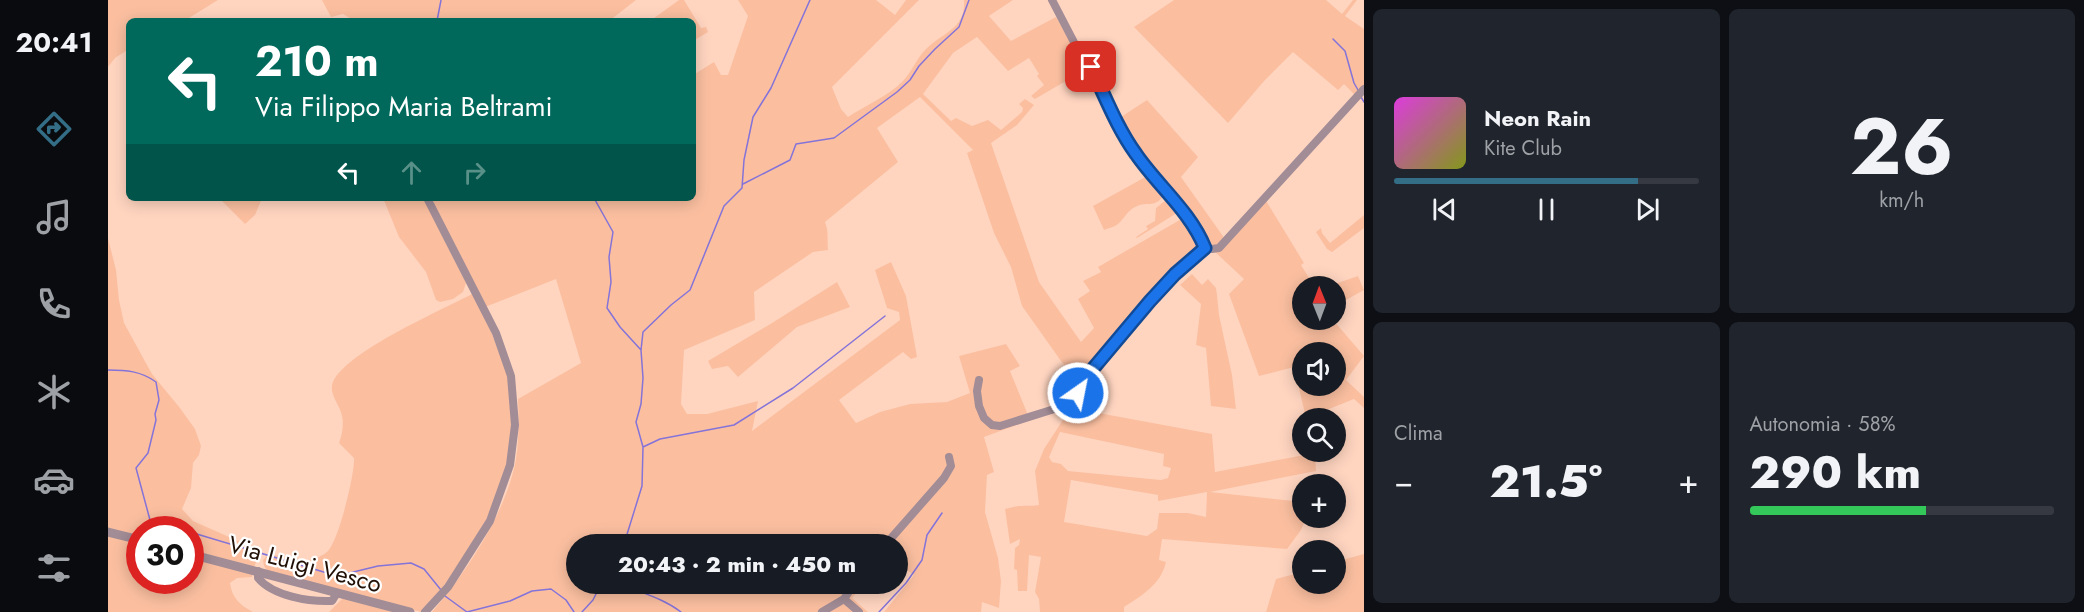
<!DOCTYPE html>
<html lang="it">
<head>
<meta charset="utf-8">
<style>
	body { margin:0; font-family:Jost,sans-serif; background:#20242c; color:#f1f3f6; height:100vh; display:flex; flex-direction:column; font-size:22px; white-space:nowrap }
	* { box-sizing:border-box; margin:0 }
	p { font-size:20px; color:#9ea1a6 }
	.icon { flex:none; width:33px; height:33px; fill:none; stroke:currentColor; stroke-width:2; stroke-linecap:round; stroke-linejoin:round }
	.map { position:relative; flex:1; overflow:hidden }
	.sheet { display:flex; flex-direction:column; gap:9px; padding:9px; background:#0d0f14; width:720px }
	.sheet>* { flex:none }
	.guide { position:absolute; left:18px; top:18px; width:570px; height:183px; border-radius:9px; box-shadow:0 3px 15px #0003; background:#00695c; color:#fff; overflow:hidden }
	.needle { width:39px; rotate:359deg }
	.tools { position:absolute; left:1184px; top:276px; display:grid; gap:12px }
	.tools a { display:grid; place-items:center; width:54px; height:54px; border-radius:50%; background:#171b24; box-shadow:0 3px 15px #0003; font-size:30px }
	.speed { position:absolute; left:18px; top:516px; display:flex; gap:12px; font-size:30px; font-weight:700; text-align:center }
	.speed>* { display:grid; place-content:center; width:78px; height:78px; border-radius:50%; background:#171b24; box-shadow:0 3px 15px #0003; line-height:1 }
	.speed .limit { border:9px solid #d22; background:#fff; color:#111 }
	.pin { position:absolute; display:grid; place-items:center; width:51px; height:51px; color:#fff; margin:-26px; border-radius:12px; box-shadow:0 3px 9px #0006 }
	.me { position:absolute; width:66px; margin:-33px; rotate:33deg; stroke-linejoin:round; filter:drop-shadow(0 0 4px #0008) }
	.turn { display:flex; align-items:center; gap:21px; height:126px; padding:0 30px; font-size:27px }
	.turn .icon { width:78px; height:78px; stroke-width:2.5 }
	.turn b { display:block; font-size:42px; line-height:51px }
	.lanes { display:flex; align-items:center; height:57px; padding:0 30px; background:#0003; justify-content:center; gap:30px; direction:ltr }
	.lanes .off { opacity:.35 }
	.big { font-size:45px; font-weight:800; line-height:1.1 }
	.sheet .widget { flex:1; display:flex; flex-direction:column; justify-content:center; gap:9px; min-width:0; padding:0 21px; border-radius:9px; background:#20242c }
	.sheet .dial { align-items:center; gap:0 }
	.dial b { font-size:78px; line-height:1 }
	.song { display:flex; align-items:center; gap:18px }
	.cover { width:72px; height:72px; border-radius:9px; background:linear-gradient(135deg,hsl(300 70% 55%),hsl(70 70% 35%)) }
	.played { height:6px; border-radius:3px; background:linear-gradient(90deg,#336d86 80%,#363941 80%) }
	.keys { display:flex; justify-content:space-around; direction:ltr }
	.heat { display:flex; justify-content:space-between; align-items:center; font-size:33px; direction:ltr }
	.charge { height:9px; border-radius:4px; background:linear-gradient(90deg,#34c759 58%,#363941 0) }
	.sheet .tiles { flex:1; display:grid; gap:9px; grid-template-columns:repeat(2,1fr) }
	.trip { position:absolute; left:458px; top:534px; width:342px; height:60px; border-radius:30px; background:#171b24; box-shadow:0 3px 15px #0003; font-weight:800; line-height:60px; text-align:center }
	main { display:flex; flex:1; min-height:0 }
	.tabs { display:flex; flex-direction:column; width:108px; justify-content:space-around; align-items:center; background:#090b0e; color:#9ea1a6 }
	.tabs .icon { width:42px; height:42px }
	.tabs .selected { color:#336d86 }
	.tabs b { font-size:27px; color:#f1f3f6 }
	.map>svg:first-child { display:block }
</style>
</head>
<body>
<main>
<nav class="tabs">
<b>20:41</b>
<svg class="icon selected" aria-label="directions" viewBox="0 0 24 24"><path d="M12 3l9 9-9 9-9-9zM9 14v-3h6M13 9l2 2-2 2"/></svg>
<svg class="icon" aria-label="music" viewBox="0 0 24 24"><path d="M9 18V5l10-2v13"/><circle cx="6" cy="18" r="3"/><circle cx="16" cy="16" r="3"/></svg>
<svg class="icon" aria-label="phone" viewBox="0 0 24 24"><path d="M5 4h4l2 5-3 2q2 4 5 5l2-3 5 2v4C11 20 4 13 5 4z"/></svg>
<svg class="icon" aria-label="climate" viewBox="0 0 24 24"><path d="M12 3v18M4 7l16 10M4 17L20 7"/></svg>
<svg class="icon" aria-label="car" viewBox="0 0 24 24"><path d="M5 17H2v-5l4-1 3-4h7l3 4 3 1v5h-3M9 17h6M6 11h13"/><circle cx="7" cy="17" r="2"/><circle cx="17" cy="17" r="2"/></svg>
<svg class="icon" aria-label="filters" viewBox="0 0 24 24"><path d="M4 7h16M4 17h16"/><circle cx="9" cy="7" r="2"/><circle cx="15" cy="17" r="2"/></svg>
</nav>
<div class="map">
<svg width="1256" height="612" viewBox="0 0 1256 612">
	<rect width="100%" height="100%" fill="#ffd5c0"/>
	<path fill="#fbbfa0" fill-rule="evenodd" d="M0,0H110L76,21H21V49L7,58L0,67Z
		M214,0H528L501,21H247L235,14L223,17Z
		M571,0H576L593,28L598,27L600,32L585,41V21H542Z
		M630,0H768L787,15L798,0H811L724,87L733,109L740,117C757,106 781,95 794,82C804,72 809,57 819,48C836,32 858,28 856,0H905L881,16L903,41L948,17L977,64L975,71L927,99L923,96L936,85L929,76L931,74L921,58L900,71L869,37L845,53L815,94L843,121L848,118L864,126L880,120L893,130L914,112L915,108L911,104L917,99L926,105L909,125L883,143L931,282L973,342L986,328L970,299L982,291L975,281L993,272L990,267L1077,217L1095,245L1066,273L973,383L953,361L914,306L903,267L886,233L859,153L865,150L812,97L769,128L790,162L717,222C721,233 719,238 720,250L705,252L646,292L647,320L576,350L573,404L579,414H599L650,401L644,431L792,320L791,312L779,308L767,270L783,262L798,296L809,357L803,359L795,352L731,400L748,423L772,412L802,404L839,402L862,393L851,356L898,344L912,366L902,371L922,420L876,437L886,472L879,475L877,512L890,558L893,581L891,608L874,602L873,612H776L806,575L789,563V544H468V584H756L744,598L760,612H324C358,573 399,511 408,459C411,439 411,420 410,399L473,363L448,279L377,307L323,198H585V75L606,62L613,75H620L640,16Z
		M1066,0H1218L1234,14L1245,0H1249L1237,16L1256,29V86L1248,96L1236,84L1230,90L1185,52L1157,80L1120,123L1026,27Z
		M1039,100L1090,157L1073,177L1117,239L1110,245L1101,246L1080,216L1032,156L1010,119Z
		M1041,175L1057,193C1047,210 1041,200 1027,207C1019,211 1016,219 1010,224C1007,227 1000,228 996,230L985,206Z
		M109,198H154L147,215L137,224L113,200Z
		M275,198H316L358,283L355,292L345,299L332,302L328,300L318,272L291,237Z
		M1063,199L1072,211L1029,238L1028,237L1040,229L1038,226L1047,221L1048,208L1058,200Z
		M1157,199L1196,263L1193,265L1206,286H1194V320H1225L1256,356L1238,380L1256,397V408L1246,399L1198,418L1186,367L1151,376L1121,294L1136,279L1106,251ZM1194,352H1227V386H1194Z
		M1256,215V228L1224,252L1219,249L1208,232L1213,228L1214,233L1222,243Z
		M0,238L8,270L11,300L16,323L44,374L72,408L87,429L93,446L91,455L85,463L83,488L74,509L85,521L146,548L151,555L146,567L83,550L82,530H32L31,537L0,529Z
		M1084,274L1094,285L1100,279L1108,288L1109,295L1111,315L1124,375L1128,409L1103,406L1098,348L1088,345L1093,304L1072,285Z
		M1250,276L1256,290L1227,306V286H1221Z
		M729,282L742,307L689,327L630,377L620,366L604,369L600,361L664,323Z
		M364,294L380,324L401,378L405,422L400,465L379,522L338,587L313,612L160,572L156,566L155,560L159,556L175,555L199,561C206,559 215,556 220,551C231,539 247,474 246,458L231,443C234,435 236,425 234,416C232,405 220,393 225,382C239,351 332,311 364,294Z
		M966,403L969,409L1104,434L1107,472L1207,453L1208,471L1102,492L1194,502V518H1198L1193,530L1179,549L1054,539L1051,560L1058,562C1053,584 1035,595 1016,607V612H932L931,599L927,592L933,557L921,555L919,591H910L909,570L906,569L907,548L911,545L912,539L902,544L897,509C913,504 917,507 931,505L927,471L936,449ZM952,432L1056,454L1055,466L1063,468L1060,478L1053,480L960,471L953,464L944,462L941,457ZM963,480L1050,495V501L1099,492L1098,517L1080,513H1051L1049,529L1039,536L956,522Z
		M0,535L31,543L32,580H82L83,556L145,572L144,577L129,578L122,583C124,598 132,605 145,612H0Z
		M1256,554V612H1158L1168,579L1194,572V584H1227V562Z
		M236,597L293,612H221Z"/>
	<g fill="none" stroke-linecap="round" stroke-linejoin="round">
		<path stroke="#8473d8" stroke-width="1.5" d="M329,21L333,0
			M1225,39L1237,51L1246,83L1250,90
			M1253,97L1256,102
			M635,184L682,160L688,144L726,138L789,92L802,80L811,66L827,49L851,27L861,0
			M486,198L505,232L501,257L503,282L499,308L512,327L533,350L535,378L533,404L528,422L535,447L534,486L516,544
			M533,350L535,332L563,305L582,290L616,206L634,188L636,160L645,117L663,88L702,0
			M0,370C18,370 33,371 48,382L51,400L47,414L48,420L40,453L28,468L42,520L74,530
			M535,447L552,439L626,425L685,388L777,316
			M82,532L229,576L270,566L303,563L316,569L333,590
			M513,584C533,593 555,598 573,612
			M337,596L359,612L402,601L424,591L443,589L458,600L466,612
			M474,612L485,600L493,584
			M771,612L798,583L814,560L819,535L834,513"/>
		<path stroke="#a28c96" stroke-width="8" d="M944,0L968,46L983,67L1020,143L1029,157L1079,217L1097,248
			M871,380L869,391L871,406L876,418L884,425L892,426L956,406L964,402L978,377L1042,301L1067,274L1097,248L1104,249L1111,248L1256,89
			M778,544L836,478L843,466L841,457
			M150,571V578C165,596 201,602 224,601L229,593
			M746,584L736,599L751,612
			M317,612L340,587L382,521L402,465L407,425L403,376L388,333L319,198
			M714,612L736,599"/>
		<path stroke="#a28c96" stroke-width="9" d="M0,532L32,540
			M82,554L302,612"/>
	</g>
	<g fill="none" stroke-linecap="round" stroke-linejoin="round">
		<g stroke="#114b97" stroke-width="15">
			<path id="route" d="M970,393L978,377L1042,301L1067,274L1097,248C1082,211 1050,186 1028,154C1009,128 997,96 983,67"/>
		</g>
		<use href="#route" stroke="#1a73e8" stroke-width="10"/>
	</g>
	<g text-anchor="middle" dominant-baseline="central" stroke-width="4.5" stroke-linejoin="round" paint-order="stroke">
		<g font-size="24" fill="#211006" stroke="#fff">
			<text transform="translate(197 564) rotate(15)">Via Luigi Vesco</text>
		</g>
	</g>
</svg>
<div class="tools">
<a><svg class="needle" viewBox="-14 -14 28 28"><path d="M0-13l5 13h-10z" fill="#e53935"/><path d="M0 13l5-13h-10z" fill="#9ea1a6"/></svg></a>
<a><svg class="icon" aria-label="sound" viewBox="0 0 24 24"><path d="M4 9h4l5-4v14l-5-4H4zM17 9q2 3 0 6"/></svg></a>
<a><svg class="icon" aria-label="search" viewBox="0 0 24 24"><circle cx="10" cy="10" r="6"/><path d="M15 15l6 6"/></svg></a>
<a>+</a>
<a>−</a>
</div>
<div class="speed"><div class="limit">30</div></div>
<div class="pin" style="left:983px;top:67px;background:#d93025"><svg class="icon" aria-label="arrive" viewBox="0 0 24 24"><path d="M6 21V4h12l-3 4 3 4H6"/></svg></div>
<svg class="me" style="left:970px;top:393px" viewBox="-20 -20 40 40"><circle r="17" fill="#1a73e8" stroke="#fff" stroke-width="3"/><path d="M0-11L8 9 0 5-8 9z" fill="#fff"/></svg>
<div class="trip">20:43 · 2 min · 450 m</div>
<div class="guide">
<div class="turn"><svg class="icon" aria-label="left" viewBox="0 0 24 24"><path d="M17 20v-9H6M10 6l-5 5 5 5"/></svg><div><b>210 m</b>Via Filippo Maria Beltrami</div></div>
<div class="lanes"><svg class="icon" aria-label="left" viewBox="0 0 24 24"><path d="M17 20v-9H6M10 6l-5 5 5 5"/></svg><svg class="icon off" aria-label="ahead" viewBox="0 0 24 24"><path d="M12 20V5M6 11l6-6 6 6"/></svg><svg class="icon off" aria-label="right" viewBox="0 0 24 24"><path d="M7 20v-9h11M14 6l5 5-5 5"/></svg></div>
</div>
</div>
<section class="sheet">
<div class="tiles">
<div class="widget">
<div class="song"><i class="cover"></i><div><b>Neon Rain</b><p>Kite Club</p></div></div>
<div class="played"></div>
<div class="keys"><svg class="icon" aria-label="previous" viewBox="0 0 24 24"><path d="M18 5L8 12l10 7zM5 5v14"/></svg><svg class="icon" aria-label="pause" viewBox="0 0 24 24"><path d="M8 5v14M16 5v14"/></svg><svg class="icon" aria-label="next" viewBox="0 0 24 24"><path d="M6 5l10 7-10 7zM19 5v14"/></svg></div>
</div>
<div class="widget dial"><b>26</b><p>km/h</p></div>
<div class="widget"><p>Clima</p>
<div class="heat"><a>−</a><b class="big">21.5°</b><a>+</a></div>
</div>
<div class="widget"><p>Autonomia · 58%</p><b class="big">290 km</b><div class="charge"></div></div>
</div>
</section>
</main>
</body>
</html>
